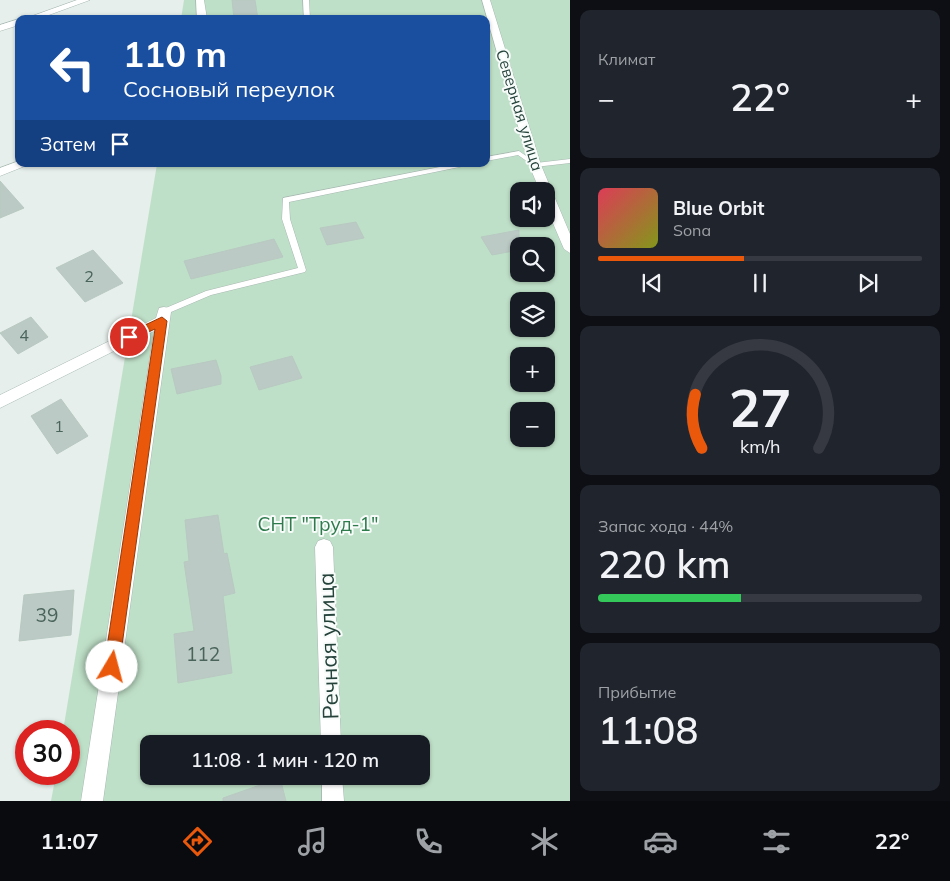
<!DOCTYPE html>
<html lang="ru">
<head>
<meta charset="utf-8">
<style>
	body { margin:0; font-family:Mulish,sans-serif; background:#20242c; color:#f1f3f6; height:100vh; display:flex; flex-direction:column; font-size:19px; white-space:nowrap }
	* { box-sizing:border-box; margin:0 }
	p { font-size:16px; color:#9ea1a6 }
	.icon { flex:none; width:28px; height:28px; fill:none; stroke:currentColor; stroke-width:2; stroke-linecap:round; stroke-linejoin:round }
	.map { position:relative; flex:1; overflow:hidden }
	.details { display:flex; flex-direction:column; gap:10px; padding:10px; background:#0d0f14; width:380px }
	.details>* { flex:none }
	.guide { position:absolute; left:15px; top:15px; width:475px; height:152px; border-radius:10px; box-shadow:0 1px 4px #0004; background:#1a4fa0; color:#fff; overflow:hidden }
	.buttons { position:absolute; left:510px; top:182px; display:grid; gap:10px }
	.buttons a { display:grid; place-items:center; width:45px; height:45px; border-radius:10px; background:#171b24; box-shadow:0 1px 4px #0004; font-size:25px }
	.speed { position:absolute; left:15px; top:720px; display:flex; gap:10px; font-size:25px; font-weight:700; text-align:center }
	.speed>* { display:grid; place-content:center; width:65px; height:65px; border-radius:50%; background:#171b24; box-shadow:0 1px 4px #0004; line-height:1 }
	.speed .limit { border:8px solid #d22; background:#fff; color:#111 }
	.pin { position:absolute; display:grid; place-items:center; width:42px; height:42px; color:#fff; margin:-21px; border:2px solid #fff; border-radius:50%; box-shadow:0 1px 5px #0007 }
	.me { position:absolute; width:55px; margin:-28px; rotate:8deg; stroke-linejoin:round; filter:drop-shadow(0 0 4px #0008) }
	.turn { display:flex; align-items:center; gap:18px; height:105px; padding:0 25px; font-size:22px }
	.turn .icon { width:65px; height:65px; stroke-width:2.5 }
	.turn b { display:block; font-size:35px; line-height:42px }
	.then { display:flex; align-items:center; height:48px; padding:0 25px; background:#0003; gap:10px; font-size:19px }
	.big { font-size:38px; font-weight:600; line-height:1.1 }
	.details .widget { flex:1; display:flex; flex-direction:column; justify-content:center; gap:8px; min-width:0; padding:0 18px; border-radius:10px; background:#20242c }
	.details .dial { align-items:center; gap:0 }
	.dial svg { height:130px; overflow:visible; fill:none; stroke:#363941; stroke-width:7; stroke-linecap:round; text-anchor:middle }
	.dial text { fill:#f1f3f6; stroke:none }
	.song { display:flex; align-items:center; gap:15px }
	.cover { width:60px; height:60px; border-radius:8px; background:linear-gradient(135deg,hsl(350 70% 55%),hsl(70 70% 35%)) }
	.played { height:5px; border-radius:2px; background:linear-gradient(90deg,#ea580c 45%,#363941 45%) }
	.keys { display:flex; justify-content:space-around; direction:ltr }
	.heat { display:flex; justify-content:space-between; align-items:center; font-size:28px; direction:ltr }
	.charge { height:8px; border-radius:4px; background:linear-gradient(90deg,#34c759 44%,#363941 0) }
	.trip { position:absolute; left:140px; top:735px; width:290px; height:50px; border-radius:10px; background:#171b24; box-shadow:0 1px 4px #0004; font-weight:600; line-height:50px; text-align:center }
	.tabs { display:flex; height:80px; justify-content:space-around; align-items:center; background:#090b0e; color:#9ea1a6 }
	.tabs .icon { width:35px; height:35px }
	.tabs .selected { color:#ea580c }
	.tabs b { font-size:22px; color:#f1f3f6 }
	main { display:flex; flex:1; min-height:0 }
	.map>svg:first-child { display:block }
</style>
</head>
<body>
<main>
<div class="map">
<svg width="570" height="801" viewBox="0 0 570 801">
	<rect width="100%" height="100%" fill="#e6efeb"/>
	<path fill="#bfe0c8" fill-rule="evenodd" d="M184,0H570V801H51L56,774H69V731H63L157,164H486V19H181ZM519,191H546V219H519ZM519,246H546V274H519ZM519,301H546V329H519ZM519,356H546V384H519ZM519,411H546V439H519ZM149,744H421V776H149Z"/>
	<path fill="#bbcac4" stroke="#b8c9c2" d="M232,0H255L258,19H234Z
		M0,181L24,208L0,218Z
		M356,222L364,238L327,245L320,228Z
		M519,230V250L492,255L481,237Z
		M274,239L283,257L191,279L184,261Z
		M93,250L123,283L85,302L56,268Z
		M31,317L48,337L18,354L0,333Z
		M292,356L302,378L259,390L250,367Z
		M216,360L221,376V384L177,394L171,369Z
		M61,399L88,436L57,454L31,416Z
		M218,515L224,554L227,553L235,593L223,596L232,673L178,683L174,634L194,631L184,562L189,561L185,520Z
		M74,590L71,635L19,641L24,595Z
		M280,778L286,801H223V798Z"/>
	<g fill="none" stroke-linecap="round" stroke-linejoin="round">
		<g stroke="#a8b8b2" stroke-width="1">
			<path id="service" d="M303,0H309L310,19H304Z
				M519,151L536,163L570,159V163L535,167L518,155L486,161V157Z
				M455,164H467L464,166L289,202L290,219L306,270L305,272L211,295L164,315L160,312L161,310L206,291L298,268L282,219L283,198Z"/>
		</g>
		<g stroke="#a8b8b2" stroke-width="1">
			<path id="minor" d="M77,0H90L38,19H24Z
				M196,0H204L207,19H197Z
				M482,0H490L541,165L570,234V253L564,249L546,207V191H540L529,165Z
				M19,19V25L0,31V25Z
				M19,161V164H27L25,166L0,176V168Z
				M164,307L169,308L171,312L103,801H81L154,331L0,408V395L156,318L159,308Z
				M324,539L330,541L333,547L341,744H321L315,547L318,541Z
				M322,776H342L344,801H322Z"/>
		</g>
		<use href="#service" fill="#fff" fill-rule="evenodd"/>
		<use href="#minor" fill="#fff" fill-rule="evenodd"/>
	</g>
	<path fill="#ea580c" stroke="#983908" d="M162,317L167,321L119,667L117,672L112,674L106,672L104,667L155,329L129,341L124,337L126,334Z"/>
	<g text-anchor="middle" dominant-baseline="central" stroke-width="4" stroke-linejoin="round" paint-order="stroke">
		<g font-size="16" fill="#24423a" stroke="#f7fbf9">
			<text transform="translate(520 110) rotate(73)">Северная улица</text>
		</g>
		<g font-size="16" fill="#4a645c">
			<text x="89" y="276">2</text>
			<text x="24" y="335">4</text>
			<text x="59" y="426">1</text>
		</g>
		<g font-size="19" fill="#2d7a4b" stroke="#f7fbf9">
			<text x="318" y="524">СНТ "Труд-1"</text>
		</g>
		<g font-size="19" fill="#4a645c">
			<text x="47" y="615">39</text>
			<text x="203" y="654">112</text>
		</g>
		<g font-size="22" fill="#24423a" stroke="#f7fbf9">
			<text transform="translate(328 646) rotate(-92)">Речная улица</text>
		</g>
	</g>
</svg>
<div class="buttons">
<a><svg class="icon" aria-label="sound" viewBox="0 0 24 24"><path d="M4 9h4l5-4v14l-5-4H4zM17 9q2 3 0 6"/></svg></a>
<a><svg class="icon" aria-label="search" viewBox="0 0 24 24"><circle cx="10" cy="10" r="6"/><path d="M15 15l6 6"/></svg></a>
<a><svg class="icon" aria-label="layers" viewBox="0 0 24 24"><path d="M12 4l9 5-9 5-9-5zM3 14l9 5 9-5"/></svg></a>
<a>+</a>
<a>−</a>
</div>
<div class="speed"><div class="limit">30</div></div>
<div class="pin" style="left:129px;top:337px;background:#d93025"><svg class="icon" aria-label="arrive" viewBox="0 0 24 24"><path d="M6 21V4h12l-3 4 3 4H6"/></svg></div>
<svg class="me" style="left:112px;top:667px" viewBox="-20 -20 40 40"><circle r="19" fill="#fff"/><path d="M0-13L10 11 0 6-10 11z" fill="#ea580c"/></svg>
<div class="trip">11:08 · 1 мин · 120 m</div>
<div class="guide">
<div class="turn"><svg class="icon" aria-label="left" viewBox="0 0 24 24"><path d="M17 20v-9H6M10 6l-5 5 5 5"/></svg><div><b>110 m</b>Сосновый переулок</div></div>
<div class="then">Затем<svg class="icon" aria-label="arrive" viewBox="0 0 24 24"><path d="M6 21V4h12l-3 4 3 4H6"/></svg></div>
</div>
</div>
<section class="details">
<div class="widget"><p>Климат</p>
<div class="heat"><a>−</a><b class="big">22°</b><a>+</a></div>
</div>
<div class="widget">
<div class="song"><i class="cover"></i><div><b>Blue Orbit</b><p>Sona</p></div></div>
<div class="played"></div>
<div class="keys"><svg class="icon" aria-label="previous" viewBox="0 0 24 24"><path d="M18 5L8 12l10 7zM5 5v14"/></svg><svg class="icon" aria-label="pause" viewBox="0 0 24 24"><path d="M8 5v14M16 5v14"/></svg><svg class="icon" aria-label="next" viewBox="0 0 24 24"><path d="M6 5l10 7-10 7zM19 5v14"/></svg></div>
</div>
<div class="widget dial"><svg viewBox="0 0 100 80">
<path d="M14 69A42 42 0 1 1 86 69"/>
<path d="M14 69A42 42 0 0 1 10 36" stroke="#ea580c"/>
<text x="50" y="56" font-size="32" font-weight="700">27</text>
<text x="50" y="72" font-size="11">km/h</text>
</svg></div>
<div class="widget"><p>Запас хода · 44%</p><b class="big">220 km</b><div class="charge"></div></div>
<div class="widget"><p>Прибытие</p><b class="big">11:08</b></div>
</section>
</main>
<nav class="tabs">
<b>11:07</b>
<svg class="icon selected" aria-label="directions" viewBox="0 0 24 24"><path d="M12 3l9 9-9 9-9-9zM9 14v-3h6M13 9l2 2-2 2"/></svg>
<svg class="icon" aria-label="music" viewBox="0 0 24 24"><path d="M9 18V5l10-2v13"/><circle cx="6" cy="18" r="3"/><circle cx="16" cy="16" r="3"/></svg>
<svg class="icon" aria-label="phone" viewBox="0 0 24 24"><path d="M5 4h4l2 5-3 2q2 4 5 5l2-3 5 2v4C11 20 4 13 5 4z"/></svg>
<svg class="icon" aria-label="climate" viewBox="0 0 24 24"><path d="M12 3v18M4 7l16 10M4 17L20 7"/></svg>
<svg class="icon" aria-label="car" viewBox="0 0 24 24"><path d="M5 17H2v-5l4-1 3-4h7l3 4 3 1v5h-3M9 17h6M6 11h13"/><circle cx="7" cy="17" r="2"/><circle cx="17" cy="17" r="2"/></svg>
<svg class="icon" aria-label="filters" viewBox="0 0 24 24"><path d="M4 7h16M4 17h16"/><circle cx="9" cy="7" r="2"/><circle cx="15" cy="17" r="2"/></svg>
<b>22°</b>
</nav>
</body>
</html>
